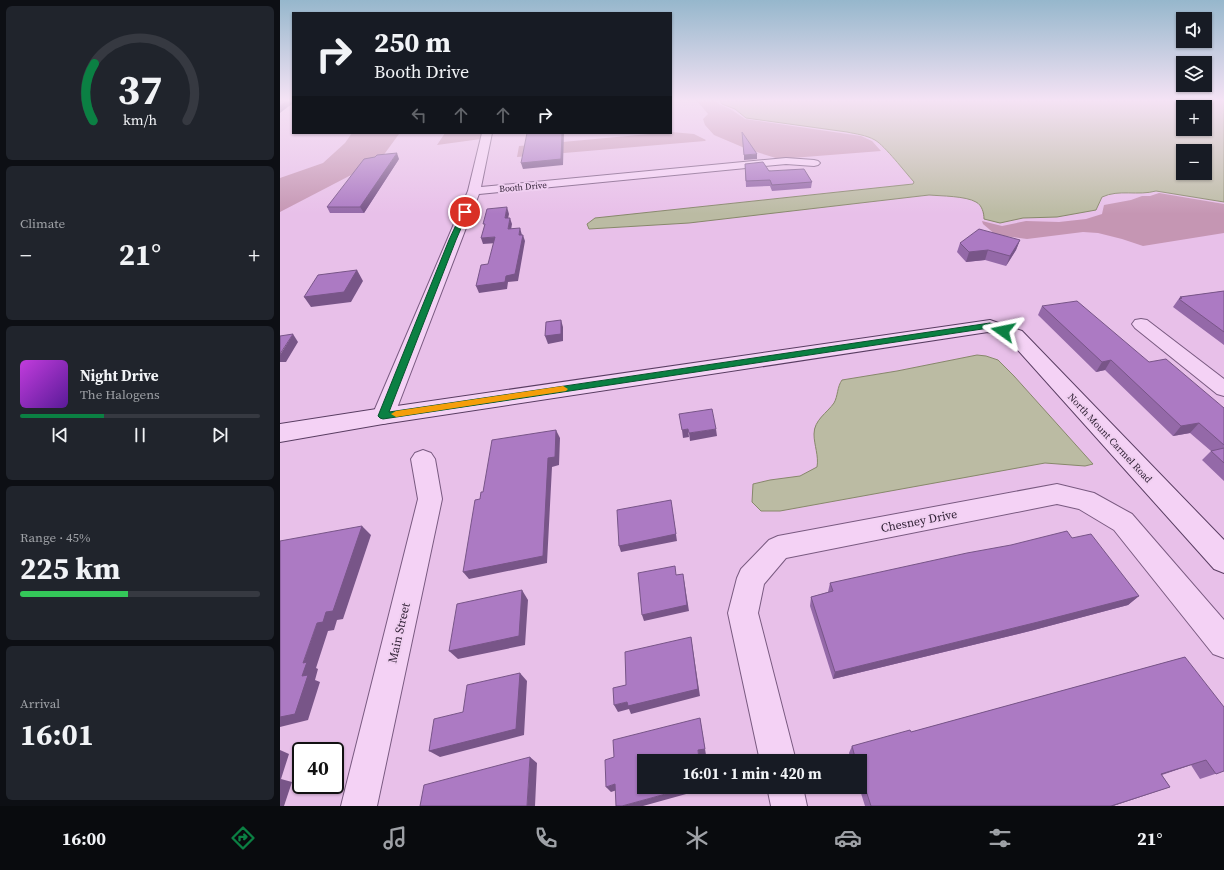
<!DOCTYPE html>
<html lang="en">
<head>
<meta charset="utf-8">
<style>
	body { margin:0; font-family:"Source Serif 4",serif; background:#20242c; color:#f1f3f6; height:100vh; display:flex; flex-direction:column; font-size:15px; white-space:nowrap }
	* { box-sizing:border-box; margin:0 }
	p { font-size:13px; color:#9ea1a6 }
	.icon { flex:none; width:22px; height:22px; fill:none; stroke:currentColor; stroke-width:2; stroke-linecap:round; stroke-linejoin:round }
	.map { position:relative; flex:1; overflow:hidden }
	.details { display:flex; flex-direction:column; gap:6px; padding:6px; background:#0d0f14; width:280px }
	.details>* { flex:none }
	.banner { position:absolute; left:12px; top:12px; width:380px; height:122px; border-radius:0px; box-shadow:0 1px 3px #0004; background:#171b24; color:#f1f3f6; overflow:hidden }
	.tools { position:absolute; left:896px; top:12px; display:grid; gap:8px }
	.tools a { display:grid; place-items:center; width:36px; height:36px; border-radius:0px; background:#171b24; box-shadow:0 1px 3px #0004; font-size:20px }
	.speed { position:absolute; left:12px; top:742px; display:flex; gap:8px; font-size:20px; font-weight:700; text-align:center }
	.speed>* { display:grid; place-content:center; width:52px; height:52px; border-radius:50%; background:#171b24; box-shadow:0 1px 3px #0004; line-height:1 }
	.speed .limit { border:2px solid #111; border-radius:6px; background:#fff; color:#111 }
	.pin { position:absolute; display:grid; place-items:center; width:34px; height:34px; color:#fff; margin:-17px; border:2px solid #fff; border-radius:50%; box-shadow:0 1px 4px #0007 }
	.me { position:absolute; width:44px; margin:-22px; rotate:282deg; stroke-linejoin:round; filter:drop-shadow(0 0 3px #0008) }
	.turn { display:flex; align-items:center; gap:14px; height:84px; padding:0 16px; font-size:18px }
	.turn .icon { width:52px; height:52px; stroke-width:2.5 }
	.turn b { display:block; font-size:28px; line-height:34px }
	.lanes { display:flex; align-items:center; height:38px; padding:0 16px; background:#0003; justify-content:center; gap:20px; direction:ltr }
	.lanes .off { opacity:.35 }
	.big { font-size:30px; font-weight:700; line-height:1.1 }
	.details .tile { flex:1; display:flex; flex-direction:column; justify-content:center; gap:6px; min-width:0; padding:0 14px; border-radius:6px; background:#20242c }
	.details .dial { align-items:center; gap:0 }
	.dial svg { height:104px; overflow:visible; fill:none; stroke:#363941; stroke-width:7; stroke-linecap:round; text-anchor:middle }
	.dial text { fill:#f1f3f6; stroke:none }
	.song { display:flex; align-items:center; gap:12px }
	.cover { width:48px; height:48px; border-radius:6px; background:linear-gradient(135deg,hsl(290 70% 55%),hsl(270 70% 35%)) }
	.played { height:4px; border-radius:2px; background:linear-gradient(90deg,#0b8043 35%,#363941 35%) }
	.keys { display:flex; justify-content:space-around; direction:ltr }
	.heat { display:flex; justify-content:space-between; align-items:center; font-size:22px; direction:ltr }
	.charge { height:6px; border-radius:3px; background:linear-gradient(90deg,#34c759 45%,#363941 0) }
	.trip { position:absolute; left:357px; top:754px; width:230px; height:40px; border-radius:0px; background:#171b24; box-shadow:0 1px 3px #0004; font-weight:700; line-height:40px; text-align:center }
	.dock { display:flex; height:64px; justify-content:space-around; align-items:center; background:#090b0e; color:#9ea1a6 }
	.dock .icon { width:28px; height:28px }
	.dock .active { color:#0b8043 }
	.dock b { font-size:18px; color:#f1f3f6 }
	main { display:flex; flex:1; min-height:0 }
	.map>svg:first-child { display:block }
</style>
</head>
<body>
<main>
<section class="details">
<div class="tile dial"><svg viewBox="0 0 100 80">
<path d="M14 69A42 42 0 1 1 86 69"/>
<path d="M14 69A42 42 0 0 1 15 25" stroke="#0b8043"/>
<text x="50" y="56" font-size="32" font-weight="700">37</text>
<text x="50" y="72" font-size="11">km/h</text>
</svg></div>
<div class="tile"><p>Climate</p>
<div class="heat"><a>−</a><b class="big">21°</b><a>+</a></div>
</div>
<div class="tile">
<div class="song"><i class="cover"></i><div><b>Night Drive</b><p>The Halogens</p></div></div>
<div class="played"></div>
<div class="keys"><svg class="icon" aria-label="previous" viewBox="0 0 24 24"><path d="M18 5L8 12l10 7zM5 5v14"/></svg><svg class="icon" aria-label="pause" viewBox="0 0 24 24"><path d="M8 5v14M16 5v14"/></svg><svg class="icon" aria-label="next" viewBox="0 0 24 24"><path d="M6 5l10 7-10 7zM19 5v14"/></svg></div>
</div>
<div class="tile"><p>Range · 45%</p><b class="big">225 km</b><div class="charge"></div></div>
<div class="tile"><p>Arrival</p><b class="big">16:01</b></div>
</section>
<div class="map">
<svg width="944" height="806" viewBox="0 0 944 806">
	<rect width="100%" height="100%" fill="#e8c0e9"/>
	<path fill="#c596b3" d="M417,101H436L439,104L452,110L465,119L581,136L592,141L601,151L499,159L467,149L434,135L425,125L423,119L428,114Z
		M391,132L414,134L426,140L425,141L237,157L239,146Z
		M72,133H136L119,134L100,160L0,212V178L43,163L65,143Z
		M165,133H202L201,139L157,145Z
		M879,193L944,204V233L863,246L842,239L818,233L803,232L747,239L716,235L703,224L702,221L722,226L746,221L779,222L806,219L822,214L824,205L851,200L862,196H870Z"/>
	<path fill="#bbbba3" stroke="#87886b" fill-rule="evenodd" d="M440,101H944V202L876,191C858,196 839,189 822,197L816,210L777,217L743,218L720,223L704,219C704,213 702,205 696,202C686,196 661,196 649,195L409,223L309,229L307,224L315,218L633,184L634,182C625,172 605,146 595,140C586,135 576,134 567,132L466,118L455,109L442,104ZM903,107H925V129H903ZM903,151H925V173H903Z
		M697,355L706,356L718,360L734,376L813,464L805,466L765,463L500,511H481L472,502L473,484L490,480L520,476L537,467C539,456 534,445 534,434C534,420 547,413 554,403C558,396 557,387 562,380L617,371Z"/>
	<g fill="none" stroke-linecap="round" stroke-linejoin="round">
		<g stroke="#795a80" stroke-width="2">
			<path id="street" d="M202,133H212L201,187L506,158L534,160L538,161L540,163L538,165L534,166L506,164L199,194L114,416L111,422L103,424L95,422L92,416L188,191Z
				M861,319L867,320L944,379V396L937,394L855,328L852,324L855,320Z
				M143,450L151,453L155,459L162,499L97,806H61L138,499L131,459L135,453Z
				M777,484L814,493L852,514L944,620V658L933,654L834,530L799,509L777,504L506,558L484,584L478,613L516,761H480L448,613L457,578L461,569L489,540L498,536Z
				M487,787H523L527,806H491Z"/>
		</g>
		<g stroke="#593d62" stroke-width="2">
			<path id="secondary" d="M710,320L742,331L944,540V573L934,569L728,339L708,332L103,424L0,442V424L103,408Z"/>
		</g>
		<use href="#street" fill="#f4d2f5" fill-rule="evenodd"/>
		<use href="#secondary" fill="#f4d2f5" fill-rule="evenodd"/>
	</g>
	<path fill="#9469a8" d="M119,159L84,213H50L47,207Z
		M465,164L532,182L531,188L492,191L490,186L466,187Z
		M740,240L736,250L726,266L705,260L686,262L677,252L680,243Z
		M944,291V345L893,307L900,297Z
		M762,306L869,362L944,408V481L922,460L931,451L910,433L893,436L825,370L816,372L758,315Z
		M792,538L859,596L848,605L750,631L553,679L530,606L531,597L548,592L550,583Z
		M905,657L944,771L920,779L911,765L882,775L890,787L833,806H585L579,787H580V761H571L569,753L572,746L631,732Z"/>
	<path fill="#785588" d="M7,101H13V103L0,113V106Z
		M282,133H284L283,165L243,169L241,163Z
		M117,153L119,159L84,213L80,207Z
		M477,154V159L464,160V155Z
		M227,207L229,214L227,224L225,218Z
		M230,218L232,224L230,236L228,229Z
		M240,228L242,235H239Z
		M243,235L245,241L238,281L228,282L227,289L199,293L196,286L226,276Z
		M215,237L217,243L203,244L201,238Z
		M740,240L736,250L726,266L730,256Z
		M708,250L705,260L686,262L689,252Z
		M77,270L83,281L71,302L31,307L24,297Z
		M281,320L283,327V341L268,344L265,336Z
		M13,334L18,342L6,362H0V355Z
		M831,360L825,370L816,372L822,362Z
		M919,423L910,433L893,436L901,426Z
		M408,429L409,437L403,438L402,430Z
		M436,429L437,436L410,441L409,433Z
		M276,430L280,438L279,465L272,467L267,563L189,579L183,572L268,458Z
		M392,507L397,541L341,552L339,546Z
		M82,526L91,535L63,619L57,620L54,630L48,631L36,668L38,669L35,680L40,682L28,720L0,727V717L22,676L23,663L37,623L46,612Z
		M404,580L409,611L364,621L362,615Z
		M242,590L248,600L245,645L178,659L169,651Z
		M859,596L848,605L750,631L553,679L555,672Z
		M411,637L420,696L351,714L349,709L338,712L334,705L347,702Z
		M240,673L247,681L244,735L160,757L149,751Z
		M420,718L426,755L419,757L420,761H419L418,750Z
		M0,750L9,754L1,779L12,782L4,806H0Z
		M250,757L257,763L255,806H247Z
		M926,760L911,765L868,779L881,774Z
		M335,784L340,789L331,792L326,787Z
		M411,787H417V791L363,806H342Z
		M890,787L833,806H831Z"/>
	<path fill="#ac7ac3" stroke="#785588" d="M0,101H7L0,106Z
		M462,132L477,154L464,155Z
		M247,133H282L281,159L241,163Z
		M117,153L80,207H47L84,159L95,157L97,155Z
		M483,162L489,171L524,169L532,182L492,185L490,180L466,181L465,164Z
		M227,207L225,218H230L228,229L240,228L239,235H243L235,274L226,276L225,282L196,286L201,265L208,264L215,237L201,238L205,224H203L207,209Z
		M699,229L740,240L730,256L708,250L689,252L680,243Z
		M77,270L64,292L24,297L38,275Z
		M944,291V332L899,299L902,298L900,297Z
		M797,301L869,362L886,359L944,408V445L919,423L901,426L831,360L822,362L762,306Z
		M281,320V334L265,336L266,322Z
		M13,334L0,354V355V336Z
		M432,409L436,429L409,433L408,429L402,430L399,414Z
		M276,430L275,457L268,458L263,556L183,572L195,500L200,499L201,492H203L212,440Z
		M944,448V463L931,451Z
		M391,500L396,534L339,546L337,510Z
		M82,526L53,611L46,612L43,622L37,623L23,663L27,662L22,676L28,675L15,714L0,717V541Z
		M787,531L792,538L811,534L859,596L758,622L555,672L531,597L553,591L550,583L687,553L731,545Z
		M395,566L396,575L403,574L407,605L362,615L358,573Z
		M242,590L239,636L169,651L177,604Z
		M411,637L418,689L348,706L347,702L334,705L333,688L346,685L345,652Z
		M905,657L944,707V771L936,774L926,760L881,774L890,787L831,806H591L580,772V761H576L572,746L630,730L631,732Z
		M240,673L236,729L149,751L154,719L183,712L187,685Z
		M420,718L425,749L418,750L419,761H364V787H411L342,806H336L335,784L326,787L325,760L334,757L333,740Z
		M250,757L247,806H140L144,785Z"/>
	<linearGradient id="sky" x2="0" y2="1"><stop stop-color="#96b7cc"/><stop offset="0.47" stop-color="#f5e3f5"/><stop offset="1" stop-color="#f5e3f5" stop-opacity="0"/></linearGradient>
	<rect width="944" height="214" fill="url(#sky)"/>
	<path fill="#0b8043" stroke="#07532c" d="M185,210L188,212L176,240L109,412L710,323L727,331L723,333L709,328L103,419L100,418L98,416L169,240L182,212Z"/>
	<path fill="#f59e0b" d="M283,386L288,389L286,391L116,417L111,414L116,411Z"/>
	<g text-anchor="middle" dominant-baseline="central" stroke-width="4" stroke-linejoin="round" paint-order="stroke">
		<g font-size="9" fill="#2c1d31" stroke="#f0cff1">
			<text transform="translate(243 187) rotate(-5)">Booth Drive</text>
		</g>
		<g font-size="10" fill="#2c1d31" stroke="#f0cff1">
			<text transform="translate(830 438) rotate(47)">North Mount Carmel Road</text>
		</g>
		<g font-size="12" fill="#2c1d31" stroke="#f0cff1">
			<text transform="translate(639 521) rotate(-11)">Chesney Drive</text>
			<text transform="translate(119 633) rotate(-77)">Main Street</text>
		</g>
	</g>
</svg>
<div class="tools">
<a><svg class="icon" aria-label="sound" viewBox="0 0 24 24"><path d="M4 9h4l5-4v14l-5-4H4zM17 9q2 3 0 6"/></svg></a>
<a><svg class="icon" aria-label="layers" viewBox="0 0 24 24"><path d="M12 4l9 5-9 5-9-5zM3 14l9 5 9-5"/></svg></a>
<a>+</a>
<a>−</a>
</div>
<div class="speed"><div class="limit">40</div></div>
<div class="pin" style="left:185px;top:212px;background:#d93025"><svg class="icon" aria-label="arrive" viewBox="0 0 24 24"><path d="M6 21V4h12l-3 4 3 4H6"/></svg></div>
<svg class="me" style="left:723px;top:331px" viewBox="-20 -20 40 40"><path d="M0-17L14 15 0 8-14 15z" fill="#0b8043" stroke="#fff" stroke-width="4"/></svg>
<div class="trip">16:01 · 1 min · 420 m</div>
<div class="banner">
<div class="turn"><svg class="icon" aria-label="right" viewBox="0 0 24 24"><path d="M7 20v-9h11M14 6l5 5-5 5"/></svg><div><b>250 m</b>Booth Drive</div></div>
<div class="lanes"><svg class="icon off" aria-label="left" viewBox="0 0 24 24"><path d="M17 20v-9H6M10 6l-5 5 5 5"/></svg><svg class="icon off" aria-label="ahead" viewBox="0 0 24 24"><path d="M12 20V5M6 11l6-6 6 6"/></svg><svg class="icon off" aria-label="ahead" viewBox="0 0 24 24"><path d="M12 20V5M6 11l6-6 6 6"/></svg><svg class="icon" aria-label="right" viewBox="0 0 24 24"><path d="M7 20v-9h11M14 6l5 5-5 5"/></svg></div>
</div>
</div>
</main>
<nav class="dock">
<b>16:00</b>
<svg class="icon active" aria-label="directions" viewBox="0 0 24 24"><path d="M12 3l9 9-9 9-9-9zM9 14v-3h6M13 9l2 2-2 2"/></svg>
<svg class="icon" aria-label="music" viewBox="0 0 24 24"><path d="M9 18V5l10-2v13"/><circle cx="6" cy="18" r="3"/><circle cx="16" cy="16" r="3"/></svg>
<svg class="icon" aria-label="phone" viewBox="0 0 24 24"><path d="M5 4h4l2 5-3 2q2 4 5 5l2-3 5 2v4C11 20 4 13 5 4z"/></svg>
<svg class="icon" aria-label="climate" viewBox="0 0 24 24"><path d="M12 3v18M4 7l16 10M4 17L20 7"/></svg>
<svg class="icon" aria-label="car" viewBox="0 0 24 24"><path d="M5 17H2v-5l4-1 3-4h7l3 4 3 1v5h-3M9 17h6M6 11h13"/><circle cx="7" cy="17" r="2"/><circle cx="17" cy="17" r="2"/></svg>
<svg class="icon" aria-label="filters" viewBox="0 0 24 24"><path d="M4 7h16M4 17h16"/><circle cx="9" cy="7" r="2"/><circle cx="15" cy="17" r="2"/></svg>
<b>21°</b>
</nav>
</body>
</html>
